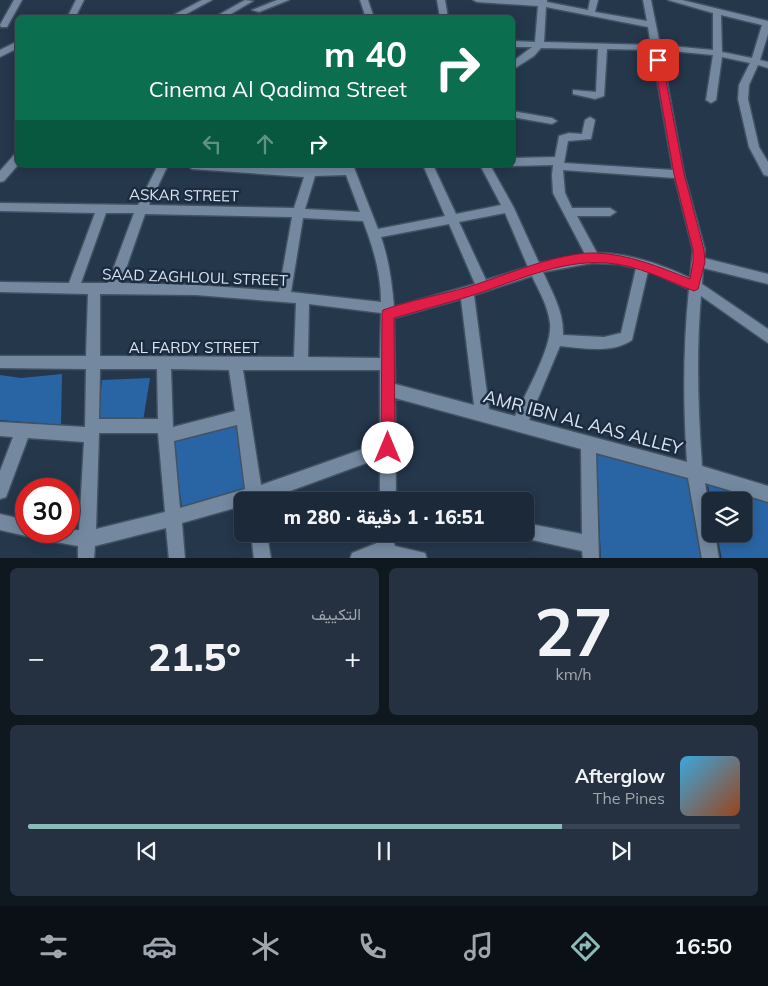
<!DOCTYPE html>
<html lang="ar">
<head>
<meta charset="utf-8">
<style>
	body { margin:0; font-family:Mulish,Vazirmatn,sans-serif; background:#253140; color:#f1f3f6; direction:rtl; height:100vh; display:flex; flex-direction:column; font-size:19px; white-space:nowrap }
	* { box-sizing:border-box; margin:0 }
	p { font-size:16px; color:#a0a6ae }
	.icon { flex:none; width:28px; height:28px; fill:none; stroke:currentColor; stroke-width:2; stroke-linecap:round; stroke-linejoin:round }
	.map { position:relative; height:558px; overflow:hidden; direction:ltr }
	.details { display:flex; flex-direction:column; gap:10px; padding:10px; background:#0f171f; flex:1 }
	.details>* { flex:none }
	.banner { position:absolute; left:15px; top:15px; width:500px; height:152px; border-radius:8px; box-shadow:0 2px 12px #0003,0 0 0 1px #3a4553; direction:rtl; background:#0b6e4f; color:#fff; overflow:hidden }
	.tools { position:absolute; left:702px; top:492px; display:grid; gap:10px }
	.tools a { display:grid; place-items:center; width:50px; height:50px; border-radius:8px; background:#1c2938; box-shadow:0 2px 12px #0003,0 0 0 1px #3a4553; font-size:25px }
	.speed { position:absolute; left:15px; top:478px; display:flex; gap:10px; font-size:25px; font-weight:700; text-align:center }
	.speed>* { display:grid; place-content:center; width:65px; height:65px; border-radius:50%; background:#1c2938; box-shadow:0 2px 12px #0003,0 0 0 1px #3a4553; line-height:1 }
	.speed .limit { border:8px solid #d22; background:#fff; color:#111 }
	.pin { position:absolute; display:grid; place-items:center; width:42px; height:42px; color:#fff; margin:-21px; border-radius:10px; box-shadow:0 2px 8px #0006 }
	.me { position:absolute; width:55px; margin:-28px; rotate:0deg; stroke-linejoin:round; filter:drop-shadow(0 0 4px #0008) }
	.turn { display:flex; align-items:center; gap:18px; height:105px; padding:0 25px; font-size:22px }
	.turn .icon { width:65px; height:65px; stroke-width:2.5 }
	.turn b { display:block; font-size:35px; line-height:42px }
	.lanes { display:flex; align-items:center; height:48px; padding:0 25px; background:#0003; justify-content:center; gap:25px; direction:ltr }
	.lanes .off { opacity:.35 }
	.big { font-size:38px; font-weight:800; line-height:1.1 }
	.details .tile { flex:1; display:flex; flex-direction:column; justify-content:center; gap:8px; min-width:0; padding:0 18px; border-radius:8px; background:#253140 }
	.details .dial { align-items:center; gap:0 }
	.dial b { font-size:65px; line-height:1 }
	.song { display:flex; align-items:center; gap:15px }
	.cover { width:60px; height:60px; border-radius:8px; background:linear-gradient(135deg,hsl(200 70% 55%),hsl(20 70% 35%)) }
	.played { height:5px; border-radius:2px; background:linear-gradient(90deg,#8bbbb9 75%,#3a4553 75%) }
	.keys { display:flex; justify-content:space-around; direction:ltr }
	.heat { display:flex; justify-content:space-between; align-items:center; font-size:28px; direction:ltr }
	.details .tiles { flex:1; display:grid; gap:10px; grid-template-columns:1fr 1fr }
	.tile:last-child { grid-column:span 2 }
	.trip { position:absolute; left:234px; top:492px; width:300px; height:50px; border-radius:8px; background:#1c2938; box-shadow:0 2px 12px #0003,0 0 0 1px #3a4553; font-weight:800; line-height:50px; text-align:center; direction:rtl }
	.dock { display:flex; height:80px; justify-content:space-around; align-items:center; background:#0b1016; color:#a0a6ae }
	.dock .icon { width:35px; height:35px }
	.dock .current { color:#8bbbb9 }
	.dock b { font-size:22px; color:#f1f3f6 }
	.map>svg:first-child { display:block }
</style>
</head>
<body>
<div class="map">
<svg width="768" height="559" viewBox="0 0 768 559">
	<rect width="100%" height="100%" fill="#25374b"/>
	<path fill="#2965a4" d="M62,374L61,425L0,420V375L21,378Z
		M150,378L143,421L98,420L102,380Z
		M238,424L245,489L182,507L173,440Z
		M596,451L688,478L701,559H601Z
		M707,480L768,498V559H722L717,534H744V501H711Z"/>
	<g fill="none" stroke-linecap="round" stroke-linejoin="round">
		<g stroke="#425262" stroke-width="3">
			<path id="minor" d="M14,0H22L7,27H1L0,25Z
				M76,0H84L75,18H67Z
				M202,0H212L179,18H168Z
				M245,0L253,1L224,18H213Z
				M277,0H289L259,12L252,10Z
				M360,0H368L374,18H366Z
				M437,0H445L448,18H440Z
				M473,0H547V2L588,10L590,0H598L595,12L647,21L643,0H651L660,45L713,50V13L668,0H682L768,21V34L760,60L768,62V68L758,65L749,85L748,99L759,147L768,162V176L764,175L749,147L738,99L739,85L750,63L722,57L716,100L711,103L706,100L713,55L661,50L684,174L705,250L704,258L768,274V284L703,268L702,284L768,329V343L701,296C696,353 698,409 702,466L768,486V502L705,483L711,516V534H715L719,559H702L688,478L596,453L599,559H583L582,551L519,537L518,534H525V523L582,534L581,449L395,398L396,501H380V458L263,501H242V506L182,523L185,559H169L166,528L95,546L94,559H78V546L38,539L32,537L31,534L26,536L0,530V514L26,520V531L79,530L84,442L28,438L6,497L0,499V471L13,437L0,436V422L85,427L86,369L0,368V356H86L88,294L0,292V282L69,283L95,213L0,211V203L138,205L158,165H168L149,205L294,208L304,177L192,169L187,165C239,165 291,169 343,167V165H353L378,229L445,216L423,165H433L456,214L501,205L480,165H490L514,208L539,263L585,254L553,193L552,175L553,165L512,166L509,165H512V158L555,157L559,136L569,133L582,134L585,120L590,117L595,120L591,139L568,141L564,163L673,170L652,50L607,49L604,96L595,99L573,94V90L596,92L598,49L541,48L534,56L512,70V62L532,47H512V41L535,42L538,6L477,2ZM546,7L648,27L651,45L544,42ZM721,15L762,25L752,58L722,52ZM563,170L675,178L693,250L690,278C661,264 629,253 597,253L577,216H610L616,212L610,208H572L565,193ZM346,175L360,212L305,209L315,176ZM106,213H134L108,283H81ZM505,213L528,267L486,280L459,222ZM145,214L292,217L279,291L196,285L121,283ZM303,218L363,221C373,247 381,273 381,302L291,292ZM449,224L475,284L394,307C392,283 389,260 381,237ZM592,263L618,264L636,268L621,333L604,337L563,335C564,312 552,292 543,272ZM648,271L689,289C683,347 683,404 687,462L529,420L560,346C583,348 612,354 632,340ZM532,276C539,291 548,306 550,323C553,346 525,394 515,416L489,409L474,295ZM100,294L196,295L296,303L294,357L100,356ZM461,299L474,405L395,384L394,318ZM309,304L381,313L380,358L308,357ZM100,369H157L158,419H99ZM171,369L229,370L235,411L173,427ZM243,370H380V443L261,485ZM237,425L245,489L180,508L174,441ZM158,433L165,512L96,529L99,433Z
				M18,41V48L0,57V50Z
				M512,111L552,118L557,121L552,124L512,117Z
				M18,154V165L4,181L0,182V171L14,155Z
				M251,534H267L271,559H254Z
				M387,539L393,541L395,546L425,553L427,559H350L352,553Z"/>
		</g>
		<use href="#minor" fill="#7489a0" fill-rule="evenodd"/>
	</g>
	<path fill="#e11d48" stroke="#92132f" d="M658,57L662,60L684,174L704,250L705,262L698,289L694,291C665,280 638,265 607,263C560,259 512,283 467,297C443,304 418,311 394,318L395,448L393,453L388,455L383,453L381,448L382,314L383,310C411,300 440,295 468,287C504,276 558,252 595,253C629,254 659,267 690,279L693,262V250L674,174L654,60Z"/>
	<g text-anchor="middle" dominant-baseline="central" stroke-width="5" stroke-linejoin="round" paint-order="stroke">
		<g font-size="15" fill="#dae5f2" stroke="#1b2c40">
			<text transform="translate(184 195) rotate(1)">ASKAR STREET</text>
			<text transform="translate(195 277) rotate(2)">SAAD ZAGHLOUL STREET</text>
			<text x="194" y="347">AL FARDY STREET</text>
		</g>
		<g font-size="18" fill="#dae5f2" stroke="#1b2c40">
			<text transform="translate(583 422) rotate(15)">AMR IBN AL AAS ALLEY</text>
		</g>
	</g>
</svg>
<div class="tools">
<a><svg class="icon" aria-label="layers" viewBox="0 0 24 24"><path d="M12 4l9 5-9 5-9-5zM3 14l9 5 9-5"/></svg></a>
</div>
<div class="speed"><div class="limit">30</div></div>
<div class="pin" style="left:658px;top:60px;background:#d93025"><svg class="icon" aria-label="arrive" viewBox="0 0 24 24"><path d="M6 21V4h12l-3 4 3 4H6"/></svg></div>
<svg class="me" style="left:388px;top:448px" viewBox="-20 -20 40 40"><circle r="19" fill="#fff"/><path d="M0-13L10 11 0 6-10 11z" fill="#e11d48"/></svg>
<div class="trip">16:51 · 1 دقيقة · 280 m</div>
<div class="banner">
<div class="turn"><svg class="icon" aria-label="right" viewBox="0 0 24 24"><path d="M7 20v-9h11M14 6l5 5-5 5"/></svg><div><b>40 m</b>Cinema Al Qadima Street</div></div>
<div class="lanes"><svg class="icon off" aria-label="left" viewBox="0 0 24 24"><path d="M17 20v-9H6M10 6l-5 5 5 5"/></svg><svg class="icon off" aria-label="ahead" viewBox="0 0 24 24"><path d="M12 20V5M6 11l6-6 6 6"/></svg><svg class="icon" aria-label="right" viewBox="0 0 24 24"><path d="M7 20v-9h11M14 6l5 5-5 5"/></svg></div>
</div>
</div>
<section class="details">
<div class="tiles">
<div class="tile dial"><b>27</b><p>km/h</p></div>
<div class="tile"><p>التكييف</p>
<div class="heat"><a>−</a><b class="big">21.5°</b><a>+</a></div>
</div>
<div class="tile">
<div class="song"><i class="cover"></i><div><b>Afterglow</b><p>The Pines</p></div></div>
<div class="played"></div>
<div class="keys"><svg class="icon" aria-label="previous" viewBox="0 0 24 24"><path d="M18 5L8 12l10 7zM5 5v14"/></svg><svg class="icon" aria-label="pause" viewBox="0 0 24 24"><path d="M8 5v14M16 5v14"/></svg><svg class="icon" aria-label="next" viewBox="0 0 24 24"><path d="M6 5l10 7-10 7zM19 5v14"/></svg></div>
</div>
</div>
</section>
<nav class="dock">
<b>16:50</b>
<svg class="icon current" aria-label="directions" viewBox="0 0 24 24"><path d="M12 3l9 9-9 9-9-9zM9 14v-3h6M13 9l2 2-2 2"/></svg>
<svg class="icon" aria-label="music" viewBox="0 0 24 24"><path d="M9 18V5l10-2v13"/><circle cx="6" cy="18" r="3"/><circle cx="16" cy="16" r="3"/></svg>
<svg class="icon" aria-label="phone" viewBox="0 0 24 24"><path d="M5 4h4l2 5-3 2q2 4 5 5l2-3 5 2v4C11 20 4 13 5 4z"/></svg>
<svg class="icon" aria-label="climate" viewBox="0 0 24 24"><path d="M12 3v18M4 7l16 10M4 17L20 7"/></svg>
<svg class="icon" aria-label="car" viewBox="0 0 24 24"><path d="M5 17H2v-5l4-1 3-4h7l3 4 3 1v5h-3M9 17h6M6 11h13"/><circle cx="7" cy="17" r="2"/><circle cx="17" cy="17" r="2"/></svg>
<svg class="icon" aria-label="filters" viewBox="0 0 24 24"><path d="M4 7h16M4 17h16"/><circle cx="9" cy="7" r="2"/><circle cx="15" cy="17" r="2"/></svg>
</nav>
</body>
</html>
